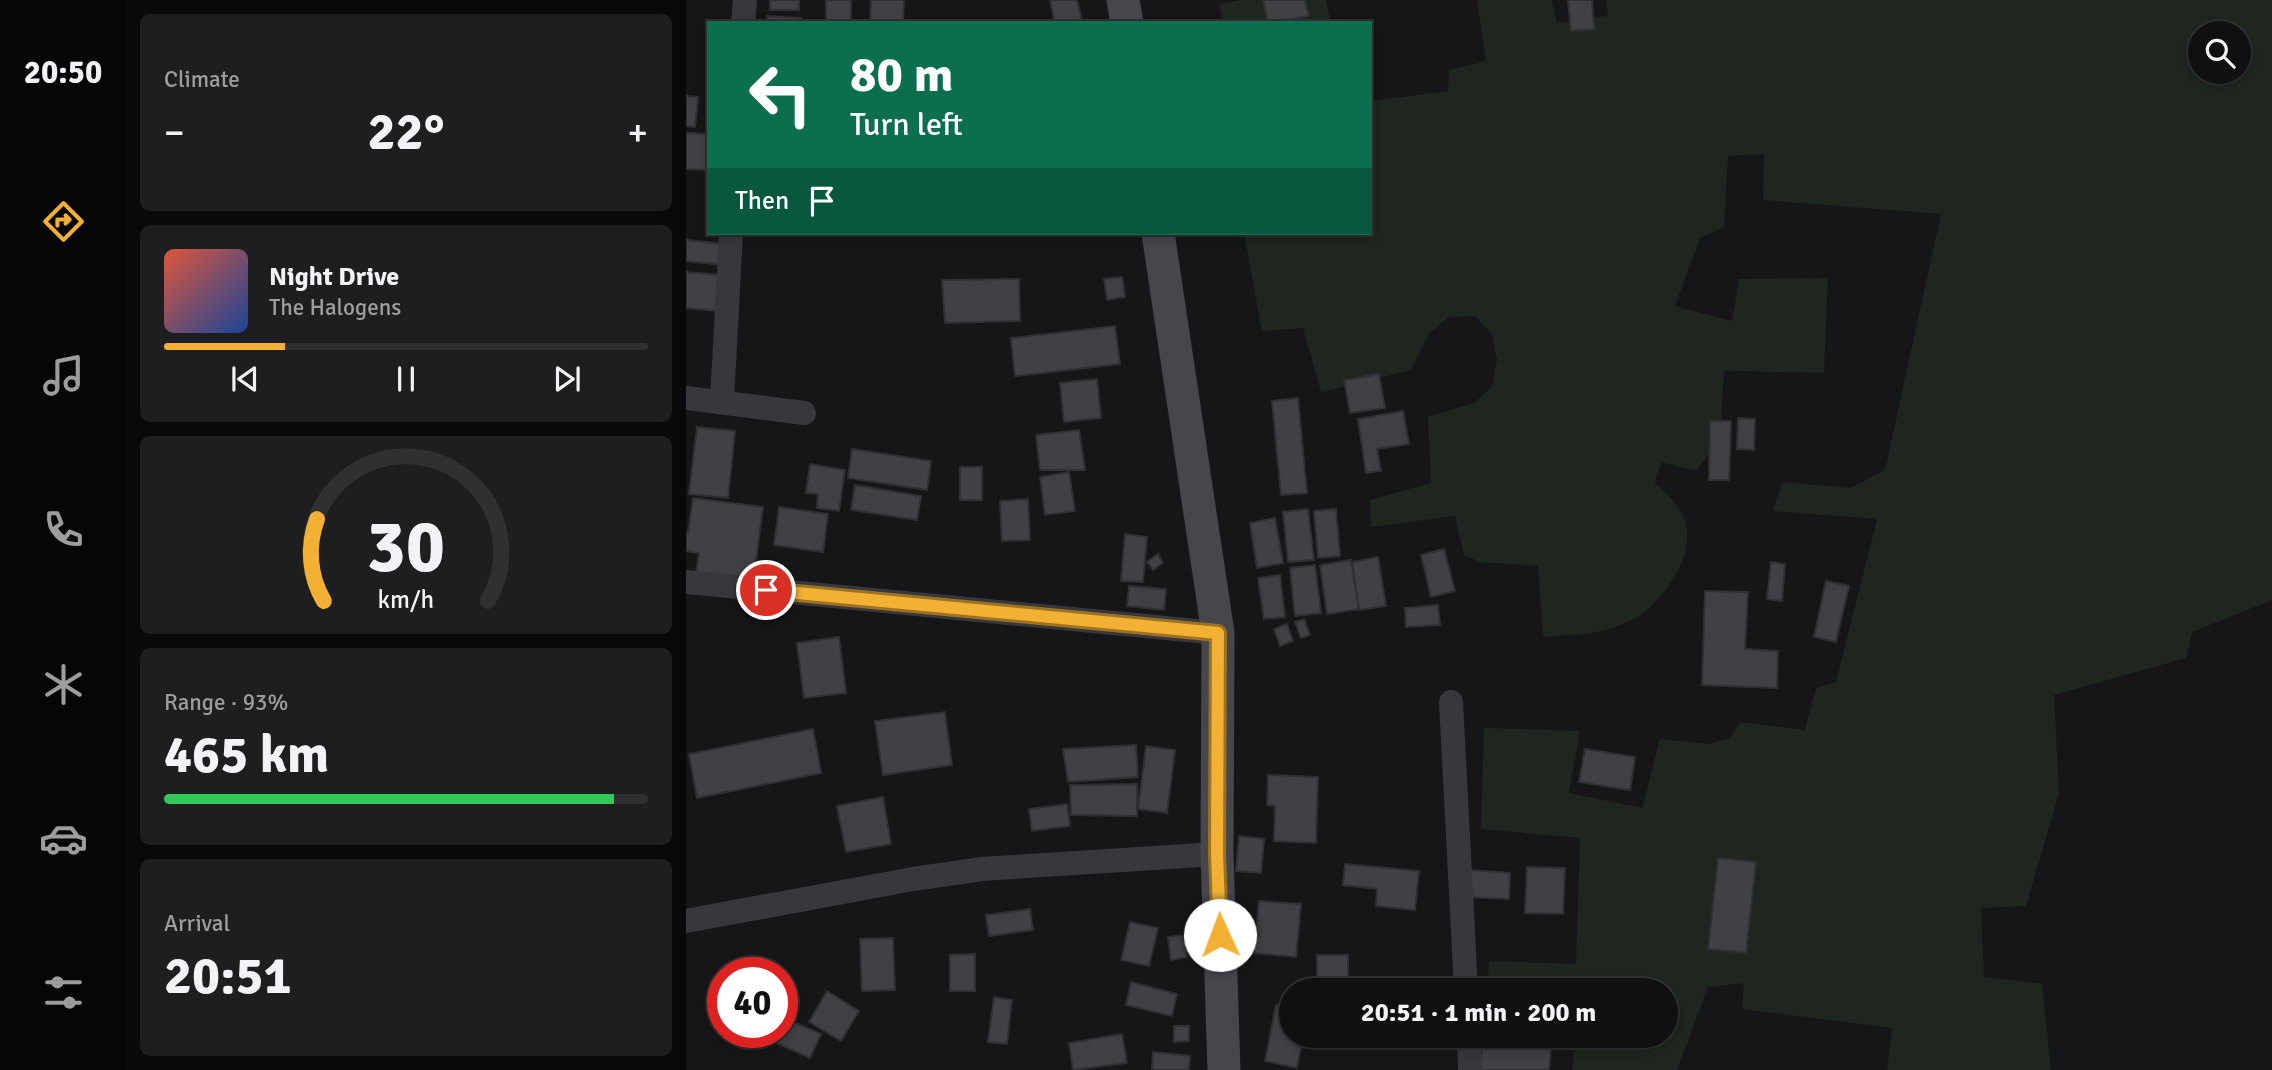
<!DOCTYPE html>
<html lang="en">
<head>
<meta charset="utf-8">
<style>
	body { margin:0; font-family:Signika,sans-serif; background:#1e1e20; color:#f1f3f6; height:100vh; display:flex; flex-direction:column; font-size:26px; white-space:nowrap }
	* { box-sizing:border-box; margin:0 }
	p { font-size:23px; color:#9c9d9f }
	.icon { flex:none; width:38px; height:38px; fill:none; stroke:currentColor; stroke-width:2; stroke-linecap:round; stroke-linejoin:round }
	.map { position:relative; flex:1; overflow:hidden }
	.drawer { display:flex; flex-direction:column; gap:14px; padding:14px; background:#09090a; width:560px }
	.drawer>* { flex:none }
	.guide { position:absolute; left:21px; top:21px; width:665px; height:214px; border-radius:0px; box-shadow:0 4px 10px #0003,0 0 0 2px #303032; background:#0b6e4f; color:#fff; overflow:hidden }
	.controls { position:absolute; left:1502px; top:21px; display:grid; gap:14px }
	.controls a { display:grid; place-items:center; width:63px; height:63px; border-radius:50%; background:#101012; box-shadow:0 4px 10px #0003,0 0 0 2px #303032; font-size:35px }
	.speed { position:absolute; left:21px; top:957px; display:flex; gap:14px; font-size:35px; font-weight:700; text-align:center }
	.speed>* { display:grid; place-content:center; width:91px; height:91px; border-radius:50%; background:#101012; box-shadow:0 4px 10px #0003,0 0 0 2px #303032; line-height:1 }
	.speed .limit { border:10px solid #d22; background:#fff; color:#111 }
	.pin { position:absolute; display:grid; place-items:center; width:60px; height:60px; color:#fff; margin:-30px; border:4px solid #fff; border-radius:50%; box-shadow:0 2px 7px #0007 }
	.me { position:absolute; width:77px; margin:-38px; rotate:358deg; stroke-linejoin:round; filter:drop-shadow(0 0 5px #0008) }
	.turn { display:flex; align-items:center; gap:24px; height:147px; padding:0 28px; font-size:32px }
	.turn .icon { width:91px; height:91px; stroke-width:2.5 }
	.turn b { display:block; font-size:49px; line-height:60px }
	.then { display:flex; align-items:center; height:66px; padding:0 28px; background:#0003; gap:14px; font-size:26px }
	.big { font-size:52px; font-weight:700; line-height:1.1 }
	.drawer .widget { flex:1; display:flex; flex-direction:column; justify-content:center; gap:10px; min-width:0; padding:0 24px; border-radius:10px; background:#1e1e20 }
	.drawer .dial { align-items:center; gap:0 }
	.dial svg { height:182px; overflow:visible; fill:none; stroke:#303032; stroke-width:7; stroke-linecap:round; text-anchor:middle }
	.dial text { fill:#f1f3f6; stroke:none }
	.song { display:flex; align-items:center; gap:21px }
	.cover { width:84px; height:84px; border-radius:10px; background:linear-gradient(135deg,hsl(10 70% 55%),hsl(220 70% 35%)) }
	.played { height:7px; border-radius:4px; background:linear-gradient(90deg,#f2b134 25%,#303032 25%) }
	.keys { display:flex; justify-content:space-around; direction:ltr }
	.heat { display:flex; justify-content:space-between; align-items:center; font-size:38px; direction:ltr }
	.charge { height:10px; border-radius:5px; background:linear-gradient(90deg,#34c759 93%,#303032 0) }
	.trip { position:absolute; left:593px; top:978px; width:399px; height:70px; border-radius:35px; background:#101012; box-shadow:0 4px 10px #0003,0 0 0 2px #303032; font-weight:700; line-height:70px; text-align:center }
	main { display:flex; flex:1; min-height:0 }
	.tab-bar { display:flex; flex-direction:column; width:126px; justify-content:space-around; align-items:center; background:#060607; color:#9c9d9f }
	.tab-bar .icon { width:49px; height:49px }
	.tab-bar .current { color:#f2b134 }
	.tab-bar b { font-size:32px; color:#f1f3f6 }
	.map>svg:first-child { display:block }
</style>
</head>
<body>
<main>
<nav class="tab-bar">
<b>20:50</b>
<svg class="icon current" aria-label="directions" viewBox="0 0 24 24"><path d="M12 3l9 9-9 9-9-9zM9 14v-3h6M13 9l2 2-2 2"/></svg>
<svg class="icon" aria-label="music" viewBox="0 0 24 24"><path d="M9 18V5l10-2v13"/><circle cx="6" cy="18" r="3"/><circle cx="16" cy="16" r="3"/></svg>
<svg class="icon" aria-label="phone" viewBox="0 0 24 24"><path d="M5 4h4l2 5-3 2q2 4 5 5l2-3 5 2v4C11 20 4 13 5 4z"/></svg>
<svg class="icon" aria-label="climate" viewBox="0 0 24 24"><path d="M12 3v18M4 7l16 10M4 17L20 7"/></svg>
<svg class="icon" aria-label="car" viewBox="0 0 24 24"><path d="M5 17H2v-5l4-1 3-4h7l3 4 3 1v5h-3M9 17h6M6 11h13"/><circle cx="7" cy="17" r="2"/><circle cx="17" cy="17" r="2"/></svg>
<svg class="icon" aria-label="filters" viewBox="0 0 24 24"><path d="M4 7h16M4 17h16"/><circle cx="9" cy="7" r="2"/><circle cx="15" cy="17" r="2"/></svg>
</nav>
<section class="drawer">
<div class="widget"><p>Climate</p>
<div class="heat"><a>−</a><b class="big">22°</b><a>+</a></div>
</div>
<div class="widget">
<div class="song"><i class="cover"></i><div><b>Night Drive</b><p>The Halogens</p></div></div>
<div class="played"></div>
<div class="keys"><svg class="icon" aria-label="previous" viewBox="0 0 24 24"><path d="M18 5L8 12l10 7zM5 5v14"/></svg><svg class="icon" aria-label="pause" viewBox="0 0 24 24"><path d="M8 5v14M16 5v14"/></svg><svg class="icon" aria-label="next" viewBox="0 0 24 24"><path d="M6 5l10 7-10 7zM19 5v14"/></svg></div>
</div>
<div class="widget dial"><svg viewBox="0 0 100 80">
<path d="M14 69A42 42 0 1 1 86 69"/>
<path d="M14 69A42 42 0 0 1 11 33" stroke="#f2b134"/>
<text x="50" y="56" font-size="32" font-weight="700">30</text>
<text x="50" y="72" font-size="11">km/h</text>
</svg></div>
<div class="widget"><p>Range · 93%</p><b class="big">465 km</b><div class="charge"></div></div>
<div class="widget"><p>Arrival</p><b class="big">20:51</b></div>
</section>
<div class="map">
<svg width="1586" height="1070" viewBox="0 0 1586 1070">
	<rect width="100%" height="100%" fill="#161618"/>
	<path fill="#1e261f" fill-rule="evenodd" d="M554,0H640L645,23H537L533,4Z
		M791,0H866L871,23L922,16L920,0H1586V600L1506,632L1500,658L1368,695L1373,793L1340,906L1295,908L1298,977L1356,984L1365,1070H1201L1206,1028L1056,1009L1058,983L1022,987L991,1070H886L890,1036H980V990H801L803,961L890,964L894,838L795,829L798,728L894,731L883,793L956,808L974,739L1022,744L1044,738L1054,722L1119,730L1130,688L1150,682L1191,519L1087,511L1097,482L1165,488L1199,470L1255,214L1077,200L1078,154L1042,156L1038,227L1014,238L989,306L1046,321L1053,279L1142,278L1138,373L1038,371L1034,440L1010,471L975,462L969,483C981,494 994,505 999,521C1009,554 984,589 960,611C954,617 941,622 932,626C909,635 881,635 857,637L852,566L794,562L778,555L769,516L685,527L684,500L745,483L742,417L788,403L806,387L811,360L806,334L789,316L763,317L743,333L725,370L635,392L617,328L576,331L558,233H684V101L762,91L763,70L800,61ZM1514,33H1552V72H1514Z"/>
	<path fill="#404145" stroke="#303034" stroke-width="2" d="M84,0H113V10H84Z
		M140,0H165V23H140Z
		M185,0H218L217,23H184Z
		M370,0H391L396,21L369,23L364,1Z
		M577,0H619L623,16L582,23Z
		M882,0H906L908,29L885,31Z
		M81,16L115,18V23H81Z
		M0,96L12,97L9,127L0,126Z
		M0,133L23,134L22,170L0,169Z
		M0,240L38,244L35,265L0,261Z
		M0,272L35,275L32,311L0,308Z
		M436,277L439,297L421,300L418,279Z
		M333,279L334,321L259,323L256,280Z
		M429,326L434,364L329,376L325,338Z
		M693,374L699,408L664,413L658,380Z
		M411,379L415,418L378,422L374,383Z
		M612,398L621,493L595,495L586,401Z
		M717,411L723,444L691,449L695,471L680,473L672,419Z
		M1052,418L1069,419L1068,450L1051,449Z
		M1024,421H1045L1043,480H1023Z
		M11,427L49,431L42,498L3,494Z
		M393,430L399,470H354L350,435Z
		M166,449L245,461L241,490L162,478Z
		M124,464L159,470L153,511L131,508L132,494L120,493Z
		M274,467H296V500H274Z
		M383,472L389,511L359,515L354,477Z
		M169,485L235,496L231,520L165,510Z
		M7,498L77,507L67,583L9,580L13,553L0,551V533H2Z
		M342,499L344,540L316,541L314,501Z
		M93,507L142,514L137,552L88,545Z
		M622,509L628,560L602,562L597,512Z
		M650,509L654,556L632,558L628,511Z
		M589,518L597,563L571,568L564,523Z
		M439,534L461,537L457,582L435,581Z
		M758,549L769,591L745,597L735,555Z
		M472,554L477,563L467,570L461,562Z
		M692,557L700,606L673,610L666,562Z
		M665,560L673,609L641,614L634,565Z
		M1085,562L1099,564L1096,601L1081,599Z
		M629,565L635,613L609,616L604,568Z
		M594,575L599,617L578,619L572,578Z
		M1140,581L1163,586L1150,642L1128,637Z
		M443,586L480,589L478,610L441,606Z
		M1019,591L1062,592L1059,649L1092,651L1091,688L1016,685Z
		M752,605L754,625L720,627L719,608Z
		M618,619L624,635L615,638L609,622Z
		M601,624L607,641L594,646L588,629Z
		M153,637L160,693L118,698L111,643Z
		M259,712L266,765L197,775L189,721Z
		M127,729L135,773L11,798L3,754Z
		M450,745L452,777L382,782L377,749Z
		M460,746L489,750L481,813L452,809Z
		M899,749L949,757L944,790L893,782Z
		M582,775L632,777L630,843L588,841L589,806L581,805Z
		M451,784V816L385,815L384,785Z
		M197,797L205,844L160,852L151,806Z
		M381,804L384,826L346,831L343,809Z
		M553,836L578,839L575,873L550,871Z
		M1032,858L1070,862L1060,953L1022,949Z
		M659,864L733,871L729,910L690,906L691,889L657,885Z
		M841,867L879,868L877,914L839,913Z
		M783,870L824,873L823,899L781,897Z
		M573,901L615,904L610,957L568,953Z
		M344,909L347,930L303,936L300,915Z
		M444,922L472,928L463,966L435,960Z
		M498,935L501,957L485,960L482,937Z
		M207,938L209,990L176,991L174,939Z
		M289,954V991H264V955Z
		M631,955H662V990H631Z
		M445,982L491,994L486,1016L440,1005Z
		M141,991L173,1011L155,1041L123,1022Z
		M308,997L326,1000L321,1044L302,1042Z
		M590,1005L606,1009V1036H617L611,1068L579,1061Z
		M96,1017L135,1034L124,1058L86,1041L90,1032H96Z
		M488,1026H503V1041L488,1042Z
		M436,1034L441,1063L387,1070L383,1043Z
		M797,1041L865,1047L863,1070H794Z
		M467,1052L504,1056L503,1070H466Z"/>
	<g fill="none" stroke-linecap="round" stroke-linejoin="round">
		<path stroke="#37383d" stroke-width="24" d="M57,23L59,0
			M0,398L118,413
			M36,401L45,233
			M0,582L532,633
			M765,702L780,990
			M0,921L227,879L296,869L531,854
			M783,1036L784,1070"/>
		<path stroke="#45474d" stroke-width="33" d="M437,0L441,23
			M472,233L532,633L531,854L538,1070"/>
	</g>
	<g fill="none" stroke-linecap="round" stroke-linejoin="round">
		<g stroke="#9d7322" stroke-width="18">
			<path id="route" d="M80,590L532,633L531,854L534,935"/>
		</g>
		<use href="#route" stroke="#f2b134" stroke-width="12"/>
	</g>
</svg>
<div class="controls">
<a><svg class="icon" aria-label="search" viewBox="0 0 24 24"><circle cx="10" cy="10" r="6"/><path d="M15 15l6 6"/></svg></a>
</div>
<div class="speed"><div class="limit">40</div></div>
<div class="pin" style="left:80px;top:590px;background:#d93025"><svg class="icon" aria-label="arrive" viewBox="0 0 24 24"><path d="M6 21V4h12l-3 4 3 4H6"/></svg></div>
<svg class="me" style="left:534px;top:935px" viewBox="-20 -20 40 40"><circle r="19" fill="#fff"/><path d="M0-13L10 11 0 6-10 11z" fill="#f2b134"/></svg>
<div class="trip">20:51 · 1 min · 200 m</div>
<div class="guide">
<div class="turn"><svg class="icon" aria-label="left" viewBox="0 0 24 24"><path d="M17 20v-9H6M10 6l-5 5 5 5"/></svg><div><b>80 m</b>Turn left</div></div>
<div class="then">Then<svg class="icon" aria-label="arrive" viewBox="0 0 24 24"><path d="M6 21V4h12l-3 4 3 4H6"/></svg></div>
</div>
</div>
</main>
</body>
</html>
